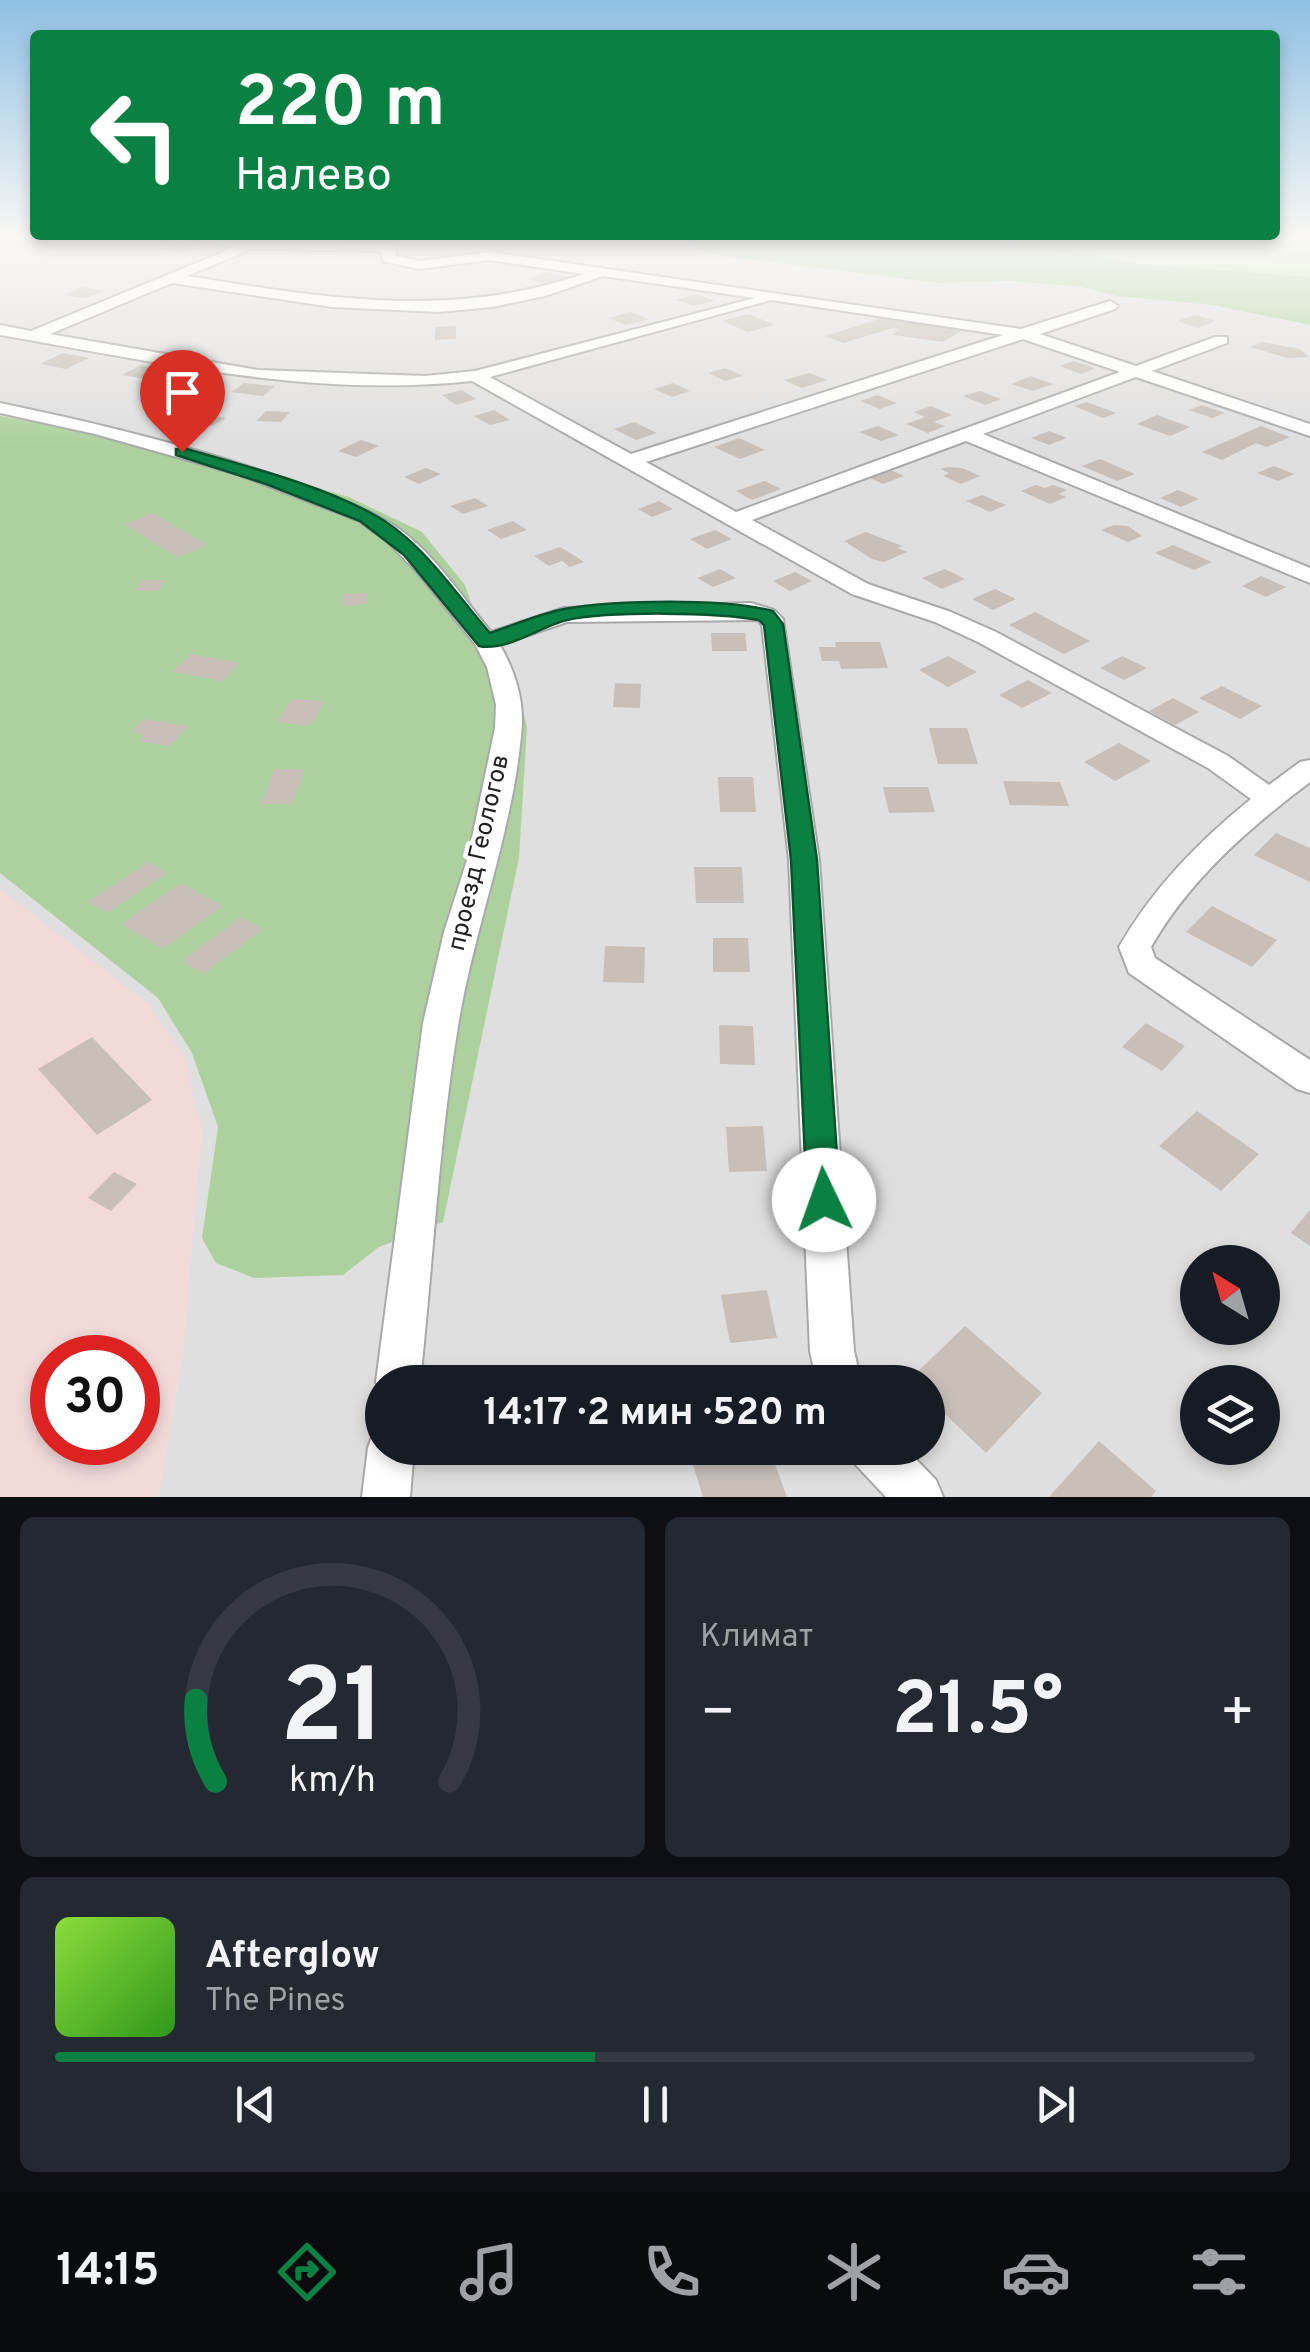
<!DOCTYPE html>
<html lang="ru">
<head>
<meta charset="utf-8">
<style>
	body { margin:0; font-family:Overpass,sans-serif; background:#242831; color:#f1f3f6; height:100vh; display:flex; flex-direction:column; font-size:38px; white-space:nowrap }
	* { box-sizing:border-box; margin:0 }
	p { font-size:32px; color:#9ea1a6 }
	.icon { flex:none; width:55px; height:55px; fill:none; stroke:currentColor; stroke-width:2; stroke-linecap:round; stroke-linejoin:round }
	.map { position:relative; height:1497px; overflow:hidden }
	.drawer { display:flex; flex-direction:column; gap:20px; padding:20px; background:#0d0f14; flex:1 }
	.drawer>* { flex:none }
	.banner { position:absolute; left:30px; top:30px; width:1250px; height:210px; border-radius:10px; box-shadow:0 5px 15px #0003; background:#0b8043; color:#fff; overflow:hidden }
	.needle { width:65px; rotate:323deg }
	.controls { position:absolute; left:1180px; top:1245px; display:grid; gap:20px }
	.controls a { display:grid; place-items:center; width:100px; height:100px; border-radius:50%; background:#171b24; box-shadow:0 5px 15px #0003; font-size:50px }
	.speed { position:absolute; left:30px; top:1335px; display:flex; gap:20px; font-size:50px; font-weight:700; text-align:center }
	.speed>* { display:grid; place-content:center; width:130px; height:130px; border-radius:50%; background:#171b24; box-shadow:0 5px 15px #0003; line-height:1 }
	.speed .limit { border:15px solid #d22; background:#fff; color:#111 }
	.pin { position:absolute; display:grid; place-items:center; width:85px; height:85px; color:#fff; margin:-102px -42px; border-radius:50% 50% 50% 0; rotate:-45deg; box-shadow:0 0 10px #0007 }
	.pin .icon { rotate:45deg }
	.me { position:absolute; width:110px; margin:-55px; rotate:357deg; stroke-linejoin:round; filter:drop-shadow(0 0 8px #0008) }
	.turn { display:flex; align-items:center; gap:35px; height:210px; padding:0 40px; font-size:45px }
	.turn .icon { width:130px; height:130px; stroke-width:2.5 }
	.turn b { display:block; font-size:70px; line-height:85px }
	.big { font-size:75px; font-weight:700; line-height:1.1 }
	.drawer .tile { flex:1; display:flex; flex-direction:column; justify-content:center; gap:15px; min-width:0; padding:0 35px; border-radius:15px; background:#242831 }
	.drawer .dial { align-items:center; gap:0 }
	.dial svg { height:260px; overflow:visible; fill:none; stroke:#363941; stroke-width:7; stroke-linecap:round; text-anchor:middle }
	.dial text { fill:#f1f3f6; stroke:none }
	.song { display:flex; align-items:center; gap:30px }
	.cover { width:120px; height:120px; border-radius:15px; background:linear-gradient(135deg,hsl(90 70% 55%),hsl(110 70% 35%)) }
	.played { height:10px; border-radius:5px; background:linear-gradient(90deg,#0b8043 45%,#363941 45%) }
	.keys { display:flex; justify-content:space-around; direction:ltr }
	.heat { display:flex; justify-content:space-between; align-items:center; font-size:55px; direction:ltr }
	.drawer .tiles { flex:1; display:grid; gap:20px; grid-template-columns:1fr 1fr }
	.tile:last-child { grid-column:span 2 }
	.trip { position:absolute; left:365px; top:1365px; width:580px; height:100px; border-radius:50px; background:#171b24; box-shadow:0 5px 15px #0003; font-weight:700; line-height:100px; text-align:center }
	.tabs { display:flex; height:160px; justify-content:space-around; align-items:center; background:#090b0e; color:#9ea1a6 }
	.tabs .icon { width:70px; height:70px }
	.tabs .current { color:#0b8043 }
	.tabs b { font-size:45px; color:#f1f3f6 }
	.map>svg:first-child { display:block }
</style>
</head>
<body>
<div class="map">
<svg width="1310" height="1497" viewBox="0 0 1310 1497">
	<rect width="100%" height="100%" fill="#f2efe9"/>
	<path fill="#e0dfdf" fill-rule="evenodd" d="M0,235H688L713,255L939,283L1010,281L1082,287L1116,296L1212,305L1310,325V1497H0ZM1198,1262H1262V1328H1198ZM52,1358H138V1442H52ZM382,1382H928V1448H382ZM1198,1382H1262V1448H1198Z"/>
	<path fill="#f2dad9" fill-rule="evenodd" d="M0,889L147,1003L185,1058L202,1131L183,1355L159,1497H0ZM52,1358H138V1442H52Z"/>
	<path fill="#cdebb0" d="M979,235H1257L1310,239V277L1141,264Z"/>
	<path fill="#add19e" d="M688,235H979L1141,264L1310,277V325L1212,305L1116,296L1082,287L1010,281L939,283L713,255L689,245Z
		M0,416L163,442L349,497L422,532L465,585L474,612L511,664L527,727L519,858L443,1222L379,1247L343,1275L254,1278L216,1263L202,1238L218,1127L192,1053L158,998L0,873Z"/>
	<path fill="#c7bfb8" d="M180,242L202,245L183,253L161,249Z
		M546,272L567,277L550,284L528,279Z
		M83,287L104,291L86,298L64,295Z
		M697,294L715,301L694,306L676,300Z
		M631,312L649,319L626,325L608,318Z
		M748,314L775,325L748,332L722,321Z
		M1195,315L1216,321L1198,328L1177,321Z
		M882,318L963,330L943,342L893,335L899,329L893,328L843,343L825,336Z
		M456,326V339L435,340V327Z
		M1262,342L1300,349L1309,357L1288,358L1250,347Z
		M63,353L89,358L66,369L40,364Z
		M1074,361L1095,368L1081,374L1059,366Z
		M141,365L163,369L145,379L122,375Z
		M725,368L743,376L725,381L708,373Z
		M809,373L827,380L802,388L784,380Z
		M1031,376L1053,384L1033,391L1011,384Z
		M244,383L275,386L263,396L231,392Z
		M673,383L690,391L672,397L654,389Z
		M462,390L476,399L456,405L442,395Z
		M980,391L1001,399L985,405L963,396Z
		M877,395L897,403L880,409L860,401Z
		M185,397L207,401L182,415L160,411Z
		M1087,402L1116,413L1103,418L1074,406Z
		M1202,405L1225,413L1212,418L1189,410Z
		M931,406L952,415L934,422L945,426L928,433L906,424L925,417L914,412Z
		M494,410L510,420L490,425L474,416Z
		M266,411L290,412L281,422L256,421Z
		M202,413L226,418L212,426L187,422Z
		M1157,415L1190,427L1170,436L1137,424Z
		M634,422L657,433L636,440L614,429Z
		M878,426L899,435L881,441L859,432Z
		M1261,426L1290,437L1267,447L1256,443L1222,460L1202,452Z
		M1049,431L1067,438L1049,445L1031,438Z
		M739,438L765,450L740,459L714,447Z
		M361,440L379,446L356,457L338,451Z
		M1100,459L1135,474L1117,481L1082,466Z
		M1274,466L1294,474L1278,481L1257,473Z
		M948,467L962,468L980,476L961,484L943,476L949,473L940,469Z
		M426,468L441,474L419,484L404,477Z
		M887,468L904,476L883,484L866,476Z
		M765,481L781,489L752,500L736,491Z
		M1036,485L1045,488L1053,485L1067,490L1059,494L1066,497L1050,504L1021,491Z
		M1178,490L1199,499L1181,507L1160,498Z
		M982,495L1006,505L990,512L966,501Z
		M475,498L488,506L463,514L450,506Z
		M659,501L673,509L652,517L638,509Z
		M153,513L207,545L177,557L124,524Z
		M513,521L527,530L501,539L487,530Z
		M1114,525L1128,526L1142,536L1128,542L1101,530Z
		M715,530L732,539L707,549L690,539Z
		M866,532L902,546L898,548L907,552L884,562L872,559L844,541Z
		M1173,545L1212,562L1194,570L1155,553Z
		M560,547L575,556L584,562L570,567L562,561L549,566L534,556Z
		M720,569L736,578L713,587L697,578Z
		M945,569L965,579L942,589L922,578Z
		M795,572L812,581L790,591L773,581Z
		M1261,576L1286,587L1266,597L1242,586Z
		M142,580H165L159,591H135Z
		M995,589L1016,599L993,610L972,599Z
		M368,593L367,604L342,606L343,594Z
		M1035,612L1090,641L1064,654L1009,625Z
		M711,633H745L747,651H712Z
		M835,642H880L888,668L841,669L839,661H822L819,647H836Z
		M191,654L240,663L222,681L172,672Z
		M948,656L977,672L948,687L919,670Z
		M1122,656L1147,668L1124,680L1100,668Z
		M1028,680L1052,693L1022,708L999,695Z
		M615,683L641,684L640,708L613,707Z
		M1222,686L1262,706L1240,719L1199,698Z
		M1173,698L1199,712L1175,725L1149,711Z
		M292,699L325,701L310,726L276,722Z
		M143,719L189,726L170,746L138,741L145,734L131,732Z
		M929,728H967L978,764H938Z
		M1119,743L1151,761L1115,781L1084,762Z
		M274,769H305L292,804H261Z
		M718,777H753L756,812H720Z
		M1003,781L1060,782L1069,806L1010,805Z
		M883,787H928L935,812L889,813Z
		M1276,833L1310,848V882L1254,855Z
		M148,862L167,873L107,913L88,902Z
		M694,867H742L744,903H696Z
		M181,883L223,906L163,949L121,924Z
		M1212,906L1277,940L1252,967L1186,932Z
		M241,917L263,929L203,974L182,961Z
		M713,938H748L750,972H713Z
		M605,946L645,947L644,983L603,982Z
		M1146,1023L1185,1046L1162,1071L1122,1047Z
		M719,1025L753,1026L755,1065L720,1064Z
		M92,1037L152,1100L97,1135L38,1069Z
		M1197,1111L1259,1154L1221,1191L1159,1146Z
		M763,1126L767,1171L729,1172L726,1127Z
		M114,1172L137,1184L111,1211L88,1198Z
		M1310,1210V1246L1291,1233Z
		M767,1290L777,1338L730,1343L721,1295Z
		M965,1326L1042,1393L986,1453L928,1398V1382L908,1381Z
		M1099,1441L1156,1491L1151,1497H1049Z
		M738,1448H769L787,1497H703L692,1462Z"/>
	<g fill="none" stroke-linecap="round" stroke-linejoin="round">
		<g stroke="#a9a9a9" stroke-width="4">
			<path id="minor" d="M178,235L251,241L383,243L396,247V256L419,261L490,252L1021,329L1110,301L1118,306L1115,309L1040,334L1136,366L1215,337H1227V343L1152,371L1310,424V436L1136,377L983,434L1310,568V583L966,441L752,520L868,584L951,612L996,632L1228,756L1269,785L1300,762L1310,760V782C1249,828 1190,879 1151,947L1155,958L1310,1060V1093L1297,1089L1129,973L1119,947C1153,888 1198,842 1251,799L1208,768L978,642L935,622L852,594L472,381C312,398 157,362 0,335V325L31,331L235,247ZM252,249L381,251L383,261L419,269L490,260L584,274C449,320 324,298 187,276ZM603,276L755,298L475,371L425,376L258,370L50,334L172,283L332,307L439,312L492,307L545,296ZM771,300L1003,335L631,454L490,377ZM1023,339L1120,372L736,512L646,462Z
				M0,403C105,425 209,450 309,488C341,500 372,510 399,529C435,555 463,598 491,632L564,608L751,603L774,610L783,619L819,860L854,1351L861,1382H817L810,1351L789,860L762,625L758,620L567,622L500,645C514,670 523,696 522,724C515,825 476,921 459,1020C439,1139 433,1262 420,1382H382V1397L376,1382L423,1023L444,932L468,857L495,728L496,705L487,667L475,644L417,572L387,541L359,521L237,474L95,434L0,413Z
				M382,1428V1448H414L410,1497H362L368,1448L374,1431Z
				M850,1448H905L936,1480L943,1497H886L856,1465Z"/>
		</g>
		<use href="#minor" fill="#fff" fill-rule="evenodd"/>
	</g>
	<linearGradient id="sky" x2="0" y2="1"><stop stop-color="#8fc0e4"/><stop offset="0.53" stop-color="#f9f8f5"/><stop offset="1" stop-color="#f9f8f5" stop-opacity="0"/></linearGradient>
	<rect width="1310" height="445" fill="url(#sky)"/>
	<path fill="#0b8043" stroke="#07532c" stroke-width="2.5" d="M176,449H187C248,467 314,483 371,513C420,538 455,593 490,633C514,625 539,614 564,609C617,600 722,598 773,611L783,624L817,860L840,1200L835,1210L824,1214L812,1210L807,1200L791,860L764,625L759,620C716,612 611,611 567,620C541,626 506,652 479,646L404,555L360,521L266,484L176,455Z"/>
	<g text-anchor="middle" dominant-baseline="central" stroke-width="9" stroke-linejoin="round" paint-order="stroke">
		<g font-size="25" fill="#222" stroke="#fff">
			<text transform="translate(480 853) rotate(-77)">проезд Геологов</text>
		</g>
	</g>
</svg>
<div class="controls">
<a><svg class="needle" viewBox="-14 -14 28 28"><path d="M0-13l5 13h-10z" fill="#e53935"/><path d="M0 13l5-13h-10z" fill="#9ea1a6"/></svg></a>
<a><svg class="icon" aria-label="layers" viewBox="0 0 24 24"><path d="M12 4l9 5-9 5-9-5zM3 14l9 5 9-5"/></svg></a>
</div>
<div class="speed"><div class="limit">30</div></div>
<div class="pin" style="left:182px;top:452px;background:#d93025"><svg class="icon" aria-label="arrive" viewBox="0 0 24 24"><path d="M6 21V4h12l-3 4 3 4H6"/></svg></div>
<svg class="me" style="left:824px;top:1200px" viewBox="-20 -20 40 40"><circle r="19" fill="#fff"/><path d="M0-13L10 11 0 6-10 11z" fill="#0b8043"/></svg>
<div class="trip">14:17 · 2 мин · 520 m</div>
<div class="banner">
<div class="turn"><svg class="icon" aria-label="left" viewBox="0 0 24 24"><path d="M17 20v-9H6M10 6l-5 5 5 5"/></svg><div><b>220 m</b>Налево</div></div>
</div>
</div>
<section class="drawer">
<div class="tiles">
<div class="tile dial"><svg viewBox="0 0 100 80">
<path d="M14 69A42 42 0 1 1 86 69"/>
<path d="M14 69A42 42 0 0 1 8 44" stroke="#0b8043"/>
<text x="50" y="56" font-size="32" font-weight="700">21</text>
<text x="50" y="72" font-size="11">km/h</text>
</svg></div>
<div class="tile"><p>Климат</p>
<div class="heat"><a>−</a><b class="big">21.5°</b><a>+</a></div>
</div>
<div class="tile">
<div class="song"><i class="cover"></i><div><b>Afterglow</b><p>The Pines</p></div></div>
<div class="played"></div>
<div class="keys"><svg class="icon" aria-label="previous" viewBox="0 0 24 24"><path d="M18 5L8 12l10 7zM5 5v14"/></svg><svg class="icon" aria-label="pause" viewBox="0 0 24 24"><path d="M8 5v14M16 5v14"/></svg><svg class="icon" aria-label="next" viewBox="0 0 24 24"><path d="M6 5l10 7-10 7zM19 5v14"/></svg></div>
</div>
</div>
</section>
<nav class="tabs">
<b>14:15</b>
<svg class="icon current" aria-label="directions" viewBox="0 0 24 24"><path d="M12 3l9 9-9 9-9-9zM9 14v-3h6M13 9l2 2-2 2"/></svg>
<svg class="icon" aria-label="music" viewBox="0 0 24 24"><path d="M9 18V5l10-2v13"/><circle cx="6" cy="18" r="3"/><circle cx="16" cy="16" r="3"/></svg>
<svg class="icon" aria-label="phone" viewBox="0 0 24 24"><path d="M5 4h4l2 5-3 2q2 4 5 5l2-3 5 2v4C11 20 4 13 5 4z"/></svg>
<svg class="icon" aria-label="climate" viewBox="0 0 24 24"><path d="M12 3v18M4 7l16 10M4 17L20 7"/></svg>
<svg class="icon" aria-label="car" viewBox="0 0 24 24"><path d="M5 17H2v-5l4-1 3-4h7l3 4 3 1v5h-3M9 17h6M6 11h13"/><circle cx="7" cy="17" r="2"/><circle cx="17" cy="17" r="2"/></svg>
<svg class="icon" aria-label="filters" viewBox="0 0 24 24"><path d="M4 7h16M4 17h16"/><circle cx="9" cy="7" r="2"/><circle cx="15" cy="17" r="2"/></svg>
</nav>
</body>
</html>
